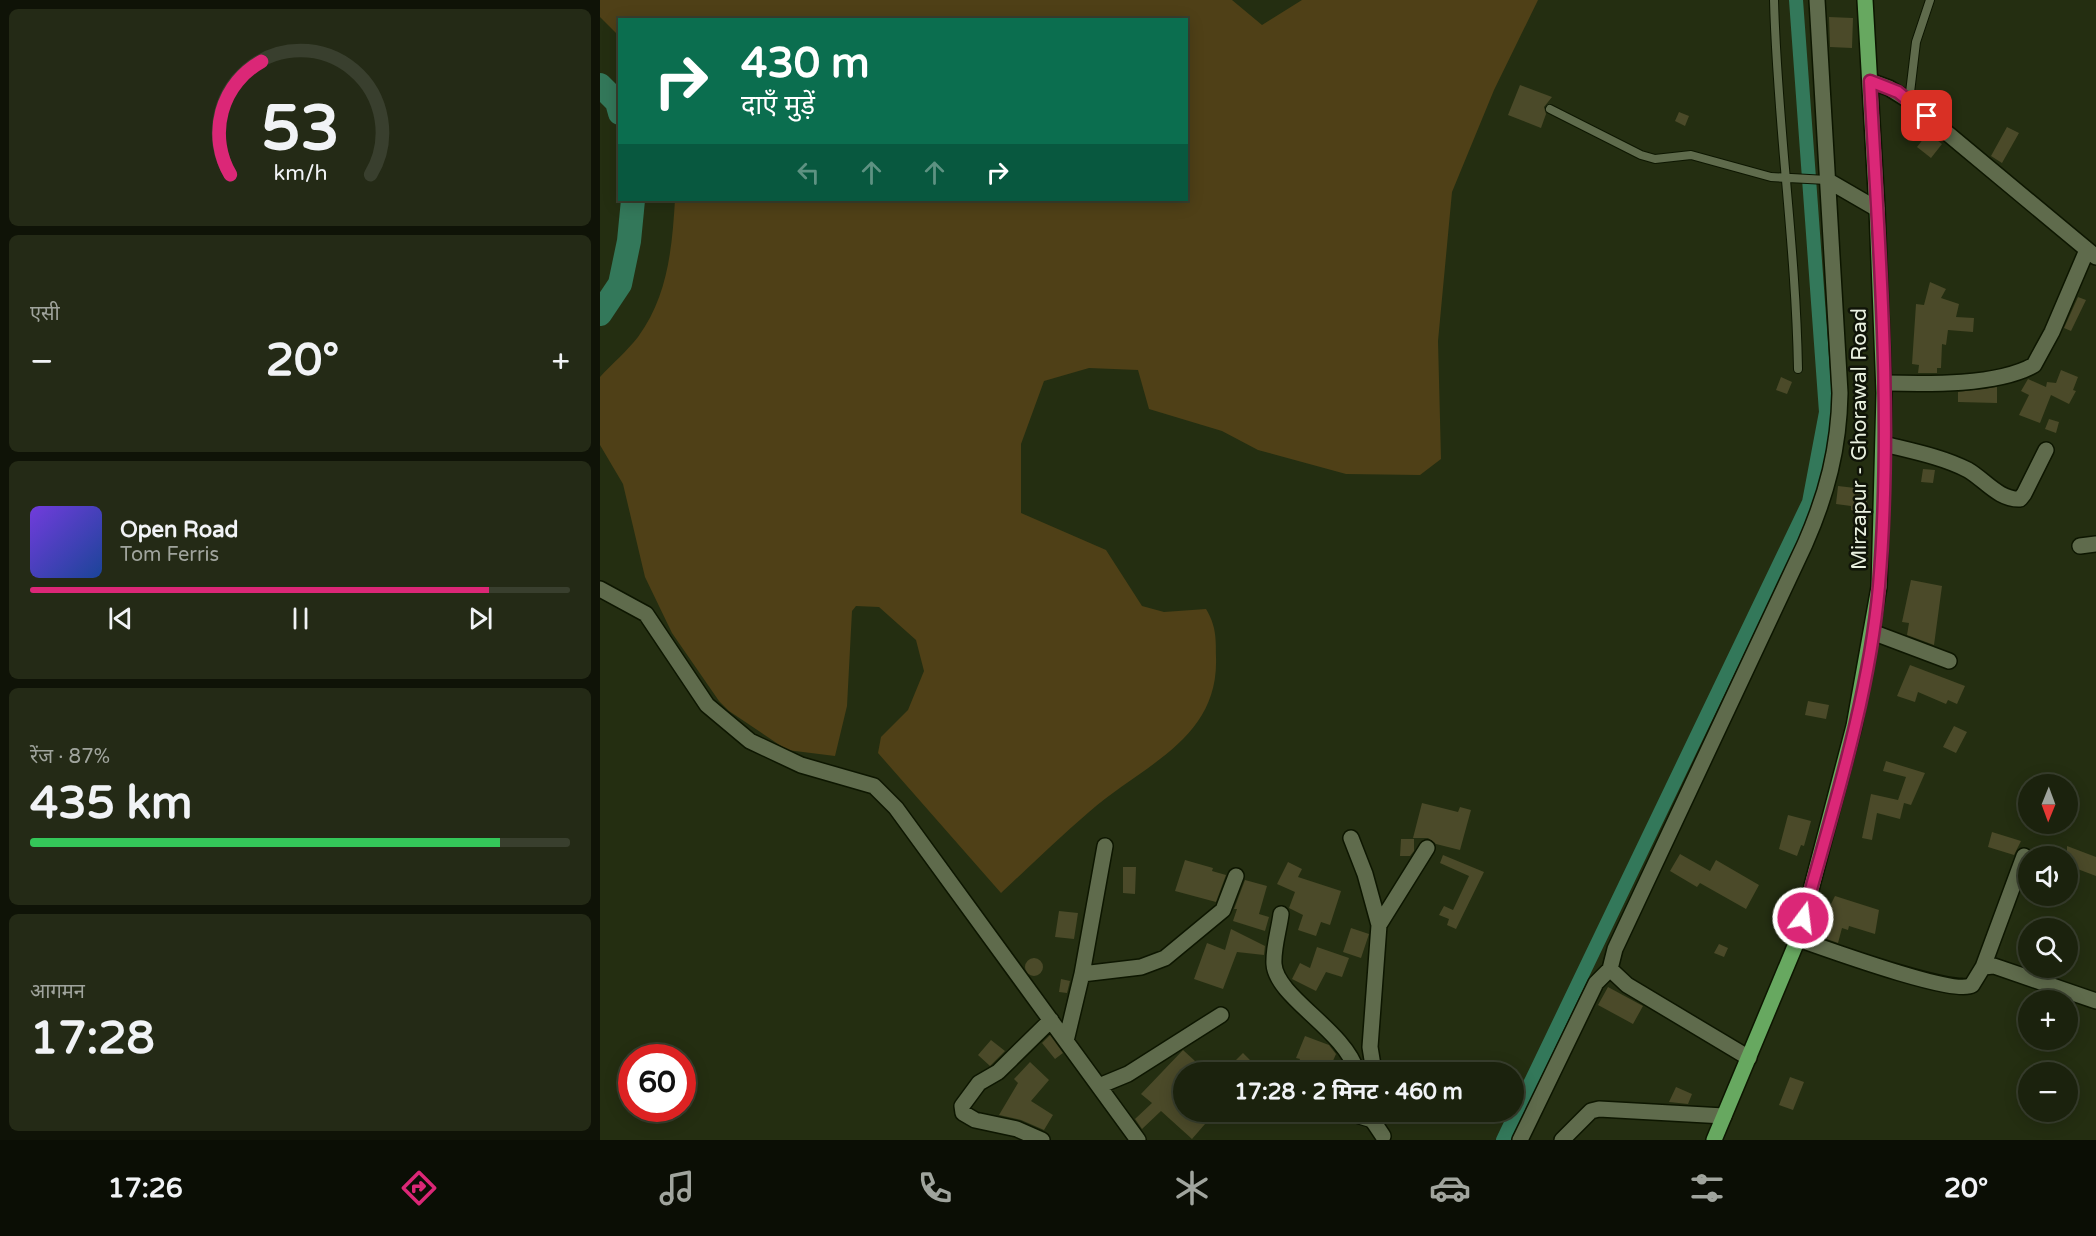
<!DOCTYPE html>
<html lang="hi">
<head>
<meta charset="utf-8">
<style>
	body { margin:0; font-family:"Varela Round","Noto Sans Devanagari",sans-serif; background:#242a16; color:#f1f3f6; height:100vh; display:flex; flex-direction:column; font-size:22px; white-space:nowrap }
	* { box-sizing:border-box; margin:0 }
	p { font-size:20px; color:#a0a49d }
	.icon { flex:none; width:33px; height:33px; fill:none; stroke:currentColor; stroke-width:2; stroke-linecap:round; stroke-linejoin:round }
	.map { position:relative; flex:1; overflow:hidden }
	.panel { display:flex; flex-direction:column; gap:9px; padding:9px; background:#0f1307; width:600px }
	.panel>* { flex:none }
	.hud { position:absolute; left:18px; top:18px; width:570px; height:183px; border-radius:0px; box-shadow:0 3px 15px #0003,0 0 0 2px #393f2e; background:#0b6e4f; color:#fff; overflow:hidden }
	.needle { width:39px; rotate:181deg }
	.controls { position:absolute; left:1418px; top:774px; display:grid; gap:12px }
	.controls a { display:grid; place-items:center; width:60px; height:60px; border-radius:50%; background:#1b220d; box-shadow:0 3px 15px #0003,0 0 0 2px #393f2e; font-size:30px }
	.speed { position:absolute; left:18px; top:1044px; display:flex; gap:12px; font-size:30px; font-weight:700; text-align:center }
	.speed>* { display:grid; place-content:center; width:78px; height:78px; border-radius:50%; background:#1b220d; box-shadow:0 3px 15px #0003,0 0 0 2px #393f2e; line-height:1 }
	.speed .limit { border:9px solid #d22; background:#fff; color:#111 }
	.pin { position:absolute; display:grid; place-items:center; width:51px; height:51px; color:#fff; margin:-26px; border-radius:12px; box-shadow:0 3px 9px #0006 }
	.me { position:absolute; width:66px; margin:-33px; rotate:15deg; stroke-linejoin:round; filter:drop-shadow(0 0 4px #0008) }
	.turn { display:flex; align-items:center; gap:21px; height:126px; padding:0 24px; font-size:27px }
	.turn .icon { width:78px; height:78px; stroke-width:2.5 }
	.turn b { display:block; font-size:42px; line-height:51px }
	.lanes { display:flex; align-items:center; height:57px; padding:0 24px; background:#0003; justify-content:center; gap:30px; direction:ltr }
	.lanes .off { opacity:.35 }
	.big { font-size:45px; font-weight:700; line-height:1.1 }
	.panel .widget { flex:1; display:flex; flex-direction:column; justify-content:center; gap:9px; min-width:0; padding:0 21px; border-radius:9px; background:#242a16 }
	.panel .dial { align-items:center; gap:0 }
	.dial svg { height:156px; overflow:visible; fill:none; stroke:#393f2e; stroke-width:7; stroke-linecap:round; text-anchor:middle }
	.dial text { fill:#f1f3f6; stroke:none }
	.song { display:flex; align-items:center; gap:18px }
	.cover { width:72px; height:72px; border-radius:9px; background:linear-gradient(135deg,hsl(260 70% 55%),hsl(220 70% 35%)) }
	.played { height:6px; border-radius:3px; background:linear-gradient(90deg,#db2777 85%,#393f2e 85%) }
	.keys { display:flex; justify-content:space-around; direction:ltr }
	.heat { display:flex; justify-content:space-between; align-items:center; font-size:33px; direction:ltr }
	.charge { height:9px; border-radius:4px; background:linear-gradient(90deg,#34c759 87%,#393f2e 0) }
	.trip { position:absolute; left:573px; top:1062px; width:351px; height:60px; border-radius:30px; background:#1b220d; box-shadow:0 3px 15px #0003,0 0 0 2px #393f2e; font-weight:700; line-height:60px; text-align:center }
	.dock { display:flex; height:96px; justify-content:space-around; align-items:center; background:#0b0e05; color:#a0a49d }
	.dock .icon { width:42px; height:42px }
	.dock .current { color:#db2777 }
	.dock b { font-size:27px; color:#f1f3f6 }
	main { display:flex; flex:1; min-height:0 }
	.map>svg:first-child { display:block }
</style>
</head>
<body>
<main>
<section class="panel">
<div class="widget dial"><svg viewBox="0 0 100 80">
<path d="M14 69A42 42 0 1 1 86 69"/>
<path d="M14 69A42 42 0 0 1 30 11" stroke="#db2777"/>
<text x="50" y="56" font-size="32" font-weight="700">53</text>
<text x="50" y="72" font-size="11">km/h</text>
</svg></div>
<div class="widget"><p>एसी</p>
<div class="heat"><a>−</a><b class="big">20°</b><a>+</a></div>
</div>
<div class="widget">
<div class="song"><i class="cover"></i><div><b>Open Road</b><p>Tom Ferris</p></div></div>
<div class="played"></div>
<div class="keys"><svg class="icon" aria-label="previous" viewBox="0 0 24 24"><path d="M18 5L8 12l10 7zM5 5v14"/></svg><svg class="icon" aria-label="pause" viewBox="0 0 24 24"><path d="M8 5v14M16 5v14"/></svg><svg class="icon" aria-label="next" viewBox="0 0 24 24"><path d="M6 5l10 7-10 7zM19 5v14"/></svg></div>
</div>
<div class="widget"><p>रेंज · 87%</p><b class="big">435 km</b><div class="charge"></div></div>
<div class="widget"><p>आगमन</p><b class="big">17:28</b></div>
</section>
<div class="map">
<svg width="1496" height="1140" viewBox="0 0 1496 1140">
	<rect width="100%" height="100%" fill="#242e11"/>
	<path fill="#4f4017" d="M0,0H632L662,25L702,0H938L894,90L852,192L838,341L841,459L820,475L746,474L658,450L622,431L549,409L538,370L489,368L444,381L421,444V513L506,550L542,606L564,612L606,609C616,626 616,637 616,657C619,740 542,765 489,812C459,838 430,866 401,893L278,753L281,737L308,710L324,671L316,640L279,607L256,606L252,611L247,706L235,756L187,750L129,711L119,701L72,633L45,577L23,484L0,445V377C12,364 27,351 38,337C68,296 72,248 75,200H586V20H20L19,36L0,17Z"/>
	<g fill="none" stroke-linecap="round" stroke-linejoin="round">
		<path stroke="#33785a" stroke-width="14" d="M903,1140L1209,502L1226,412L1196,0"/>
		<path stroke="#33785a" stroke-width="24" d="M0,85L17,102L20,113
			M0,314L20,284L29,241L33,200"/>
	</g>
	<path fill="#4b4a29" d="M1229,17L1253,18L1252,48L1230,47Z
		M920,85L952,97L944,107L946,114L941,128L908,115Z
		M1079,112L1089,116L1085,126L1075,121Z
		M1407,127L1419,133L1402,163L1391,156Z
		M1328,133L1342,144L1331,158L1317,147Z
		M1330,282L1346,289L1341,298L1359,304L1356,317L1374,318L1373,332L1348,330L1346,345L1342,344L1341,368H1337V373H1318L1319,365L1312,364L1316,304L1324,305Z
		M1478,297L1486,300L1471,331L1464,328Z
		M1461,370L1478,377L1473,390L1476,391L1469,404L1451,395L1440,423L1419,415L1429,395L1421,391L1428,379L1446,387L1447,382L1456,383Z
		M1181,377L1192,382L1187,394L1176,390Z
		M1397,387V403L1358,402V392Z
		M1449,419L1459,422L1456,433L1445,429Z
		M1323,469L1335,470L1333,483L1321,482Z
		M1238,486L1264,489L1262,500L1267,501L1264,513L1251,510V506L1236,504Z
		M1311,580L1342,586L1334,645L1307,635L1309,623L1302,622Z
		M1310,665L1365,686L1357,704L1348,700L1346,704L1318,692L1315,702L1297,696Z
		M1208,701L1229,705L1226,719L1205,715Z
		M1354,726L1367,732L1356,753L1343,747Z
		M1286,761L1325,773L1311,805L1304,803L1300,819L1277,813L1272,840L1262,838L1271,794L1298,800L1306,777L1283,771Z
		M822,803L858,812L860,807L871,810L860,850L836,844L828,838H813Z
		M1188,815L1211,821L1204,846L1201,845L1197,856L1179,849Z
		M1392,832L1421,841L1414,855L1388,847Z
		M801,839H814V851L810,856H800Z
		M1467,846L1496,857V876L1467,865Z
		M1080,854L1110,871L1116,860L1159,885L1146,909L1100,883L1097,887L1070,871Z
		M843,855L884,872L856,929L847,925L849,919L839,915L844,906L853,910L869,876L840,863Z
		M585,860L613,868L612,871L626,875L616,902L575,891Z
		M688,862L702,869L698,877L741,891L730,925L721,922L716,936L698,930L703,915L689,908L695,892L677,884Z
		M523,867H536L535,894L523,893Z
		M645,880L667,886L659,914L669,917L665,931L633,921L637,909H634Z
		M1235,896L1279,910L1275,934L1249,926L1248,930L1242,928L1238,943L1227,939L1233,918L1225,916Z
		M459,911L478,913L474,939L455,937Z
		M751,928L769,934L761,958L743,952Z
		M631,929L665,946L664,955L637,952L623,989L594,979L607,943L625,950Z
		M1119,944L1128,948L1124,957L1114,953Z
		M717,947L749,958L742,977L726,972L716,991L692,979L700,963L710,968Z
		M425 967a9 9 0 1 1 18 0a9 9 0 1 1-18 0Z
		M461,979L470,981L467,993L459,992Z
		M1008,987L1043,1006L1033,1024L998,1005Z
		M450,1035L463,1053L455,1059L442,1043Z
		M705,1036L729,1045L736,1054L728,1072H695L700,1059L696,1058Z
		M391,1040L405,1051L390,1066L378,1055Z
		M583,1050L607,1072H584V1112H607L612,1116L592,1139L561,1111L542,1129L535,1119L552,1103L541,1094Z
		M643,1053L650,1060L632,1072H624Z
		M430,1062L449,1080L431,1101L453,1115L444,1130L421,1120L399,1115L418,1083L414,1079Z
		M1190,1077L1204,1082L1193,1110L1179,1105Z
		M1076,1087L1092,1094L1088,1104L1069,1102Z"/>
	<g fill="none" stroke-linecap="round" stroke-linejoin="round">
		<g stroke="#0d1600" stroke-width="10">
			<path id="lane" d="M1174,0C1177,123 1196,246 1198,369
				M1309,101L1316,42L1330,0
				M950,109L1041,155L1055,159L1091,155L1171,177L1227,180
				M733,1112L773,1124"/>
		</g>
		<g stroke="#0d1600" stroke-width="18">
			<path id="street" d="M1270,81L1289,88L1305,98L1496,257
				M1227,180L1277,209
				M1284,383C1326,384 1397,386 1434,365L1452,332L1487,250
				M1284,444C1312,451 1343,457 1368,470C1385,480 1399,500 1420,499L1424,494L1446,450
				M1480,546L1496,544
				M0,589L46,614L107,705L150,741L201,765L274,786L296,808L538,1140
				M1272,632L1349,661
				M751,838L765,874L779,925L770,1047L774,1072
				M681,914C679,930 673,948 674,964C676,997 745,1030 757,1072
				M779,925L827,848
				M1198,939C1224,948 1355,996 1372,985L1383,967L1394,966L1496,1001
				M1383,967L1424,856
				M482,974L505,846
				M466,1041L482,974L541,967L565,958L623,910L636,876
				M1149,1058L1027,985L1010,969L1015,949L1205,544C1227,494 1239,448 1240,393L1217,0
				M499,1086L528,1074L621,1015
				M767,1112L783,1136
				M442,1140L417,1129L375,1120L363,1113L362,1106L379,1083L398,1072L451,1020
				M920,1140L996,983L1010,969
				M962,1140L991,1111L999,1109L1124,1116"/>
		</g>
		<g stroke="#0d1600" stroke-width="18">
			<path id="primary" d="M1114,1140L1198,939L1254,726L1279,587L1284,393L1277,209L1265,0"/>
		</g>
		<use href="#lane" stroke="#5f6b4c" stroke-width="8"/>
		<use href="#street" stroke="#5f6b4c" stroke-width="15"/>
		<use href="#primary" stroke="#67a860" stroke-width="15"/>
	</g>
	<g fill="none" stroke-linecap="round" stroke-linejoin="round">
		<g stroke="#8e194d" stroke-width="15">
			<path id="route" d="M1203,918C1233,809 1269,698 1279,586C1293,418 1279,249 1270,81L1298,92L1327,116"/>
		</g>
		<use href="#route" stroke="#db2777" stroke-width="10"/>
	</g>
	<g text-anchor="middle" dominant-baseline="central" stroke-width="5" stroke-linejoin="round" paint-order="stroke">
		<g font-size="21" fill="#e9f0df" stroke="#101408">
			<text transform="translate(1259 439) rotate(-90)">Mirzapur - Ghorawal Road</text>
		</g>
	</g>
</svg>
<div class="controls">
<a><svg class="needle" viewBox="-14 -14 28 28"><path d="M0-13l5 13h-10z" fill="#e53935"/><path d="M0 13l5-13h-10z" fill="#a0a49d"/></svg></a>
<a><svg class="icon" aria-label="sound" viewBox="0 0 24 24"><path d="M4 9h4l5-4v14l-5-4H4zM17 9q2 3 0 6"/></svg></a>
<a><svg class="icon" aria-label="search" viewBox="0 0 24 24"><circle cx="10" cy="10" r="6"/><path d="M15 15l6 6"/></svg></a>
<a>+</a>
<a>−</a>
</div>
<div class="speed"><div class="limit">60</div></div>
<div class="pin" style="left:1327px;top:116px;background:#d93025"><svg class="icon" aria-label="arrive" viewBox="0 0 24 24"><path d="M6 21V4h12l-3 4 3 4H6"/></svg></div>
<svg class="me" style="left:1203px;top:918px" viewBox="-20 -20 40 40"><circle r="17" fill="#db2777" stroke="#fff" stroke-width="3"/><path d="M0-11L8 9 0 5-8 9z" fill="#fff"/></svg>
<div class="trip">17:28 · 2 मिनट · 460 m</div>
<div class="hud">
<div class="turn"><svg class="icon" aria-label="right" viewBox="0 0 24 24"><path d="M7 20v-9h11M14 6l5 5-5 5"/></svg><div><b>430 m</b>दाएँ मुड़ें</div></div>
<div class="lanes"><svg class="icon off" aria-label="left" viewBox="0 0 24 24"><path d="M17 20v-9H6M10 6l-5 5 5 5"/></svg><svg class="icon off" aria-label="ahead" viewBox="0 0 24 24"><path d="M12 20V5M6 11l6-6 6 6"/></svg><svg class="icon off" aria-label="ahead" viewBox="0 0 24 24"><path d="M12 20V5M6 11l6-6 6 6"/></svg><svg class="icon" aria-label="right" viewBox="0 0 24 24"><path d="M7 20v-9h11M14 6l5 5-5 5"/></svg></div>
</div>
</div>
</main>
<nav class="dock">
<b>17:26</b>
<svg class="icon current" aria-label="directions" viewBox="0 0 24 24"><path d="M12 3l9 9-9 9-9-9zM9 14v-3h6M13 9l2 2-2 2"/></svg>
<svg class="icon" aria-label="music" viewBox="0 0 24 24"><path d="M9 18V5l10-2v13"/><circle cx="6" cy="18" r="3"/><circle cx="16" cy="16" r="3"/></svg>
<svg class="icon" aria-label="phone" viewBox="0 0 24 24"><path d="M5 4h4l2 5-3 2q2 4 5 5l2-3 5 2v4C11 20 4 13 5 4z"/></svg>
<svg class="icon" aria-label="climate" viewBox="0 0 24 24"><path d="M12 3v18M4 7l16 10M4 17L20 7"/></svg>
<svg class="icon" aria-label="car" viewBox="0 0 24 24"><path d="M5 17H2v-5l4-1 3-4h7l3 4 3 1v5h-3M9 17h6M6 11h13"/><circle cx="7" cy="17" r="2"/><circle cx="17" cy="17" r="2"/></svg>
<svg class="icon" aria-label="filters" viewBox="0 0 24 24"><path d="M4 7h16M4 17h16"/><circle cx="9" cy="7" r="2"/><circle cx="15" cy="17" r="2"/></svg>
<b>20°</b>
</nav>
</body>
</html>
